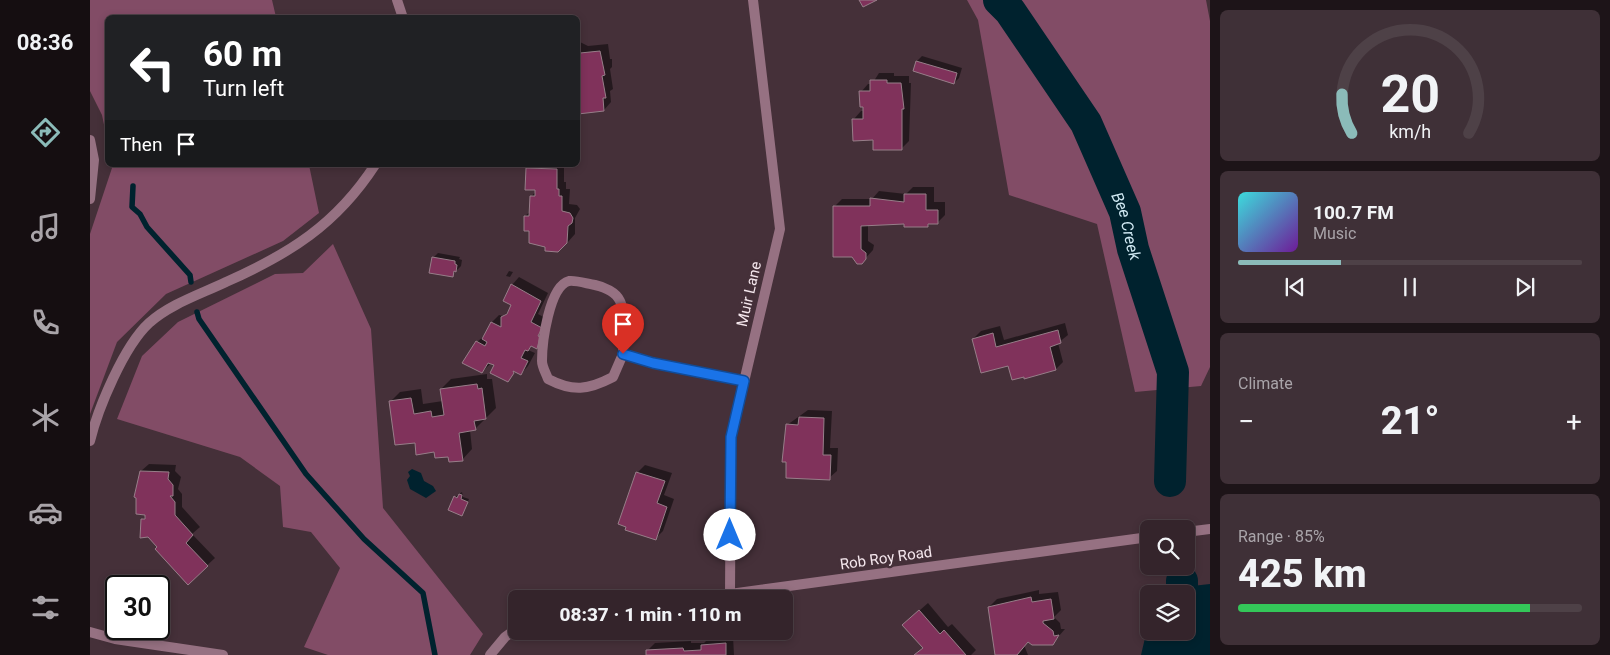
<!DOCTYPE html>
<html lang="en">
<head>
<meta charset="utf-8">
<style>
	body { margin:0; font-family:Roboto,sans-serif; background:#3f3037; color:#f1f3f6; height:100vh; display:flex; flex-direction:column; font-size:19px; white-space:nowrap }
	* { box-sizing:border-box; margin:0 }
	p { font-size:16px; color:#a9a4a9 }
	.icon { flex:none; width:28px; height:28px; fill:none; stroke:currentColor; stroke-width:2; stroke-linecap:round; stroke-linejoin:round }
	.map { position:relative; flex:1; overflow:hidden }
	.panel { display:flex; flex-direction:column; gap:10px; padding:10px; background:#1d1418; width:400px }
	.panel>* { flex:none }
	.guide { position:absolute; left:15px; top:15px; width:475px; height:152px; border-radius:8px; box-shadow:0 2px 8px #0003,0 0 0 1px #4e4147; background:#202124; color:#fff; overflow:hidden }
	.tools { position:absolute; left:1050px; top:520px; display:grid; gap:10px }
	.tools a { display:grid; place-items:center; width:55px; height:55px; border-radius:8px; background:#34242b; box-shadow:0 2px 8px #0003,0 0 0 1px #4e4147; font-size:25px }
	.speed { position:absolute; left:15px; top:575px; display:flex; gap:10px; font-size:25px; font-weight:700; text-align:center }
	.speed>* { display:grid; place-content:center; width:65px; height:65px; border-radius:50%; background:#34242b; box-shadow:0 2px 8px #0003,0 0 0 1px #4e4147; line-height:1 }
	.speed .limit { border:2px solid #111; border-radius:8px; background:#fff; color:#111 }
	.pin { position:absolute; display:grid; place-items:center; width:42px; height:42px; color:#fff; margin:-51px -21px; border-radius:50% 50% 50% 0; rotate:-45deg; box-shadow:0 0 5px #0007 }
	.pin .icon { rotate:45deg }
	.me { position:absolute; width:55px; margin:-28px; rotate:0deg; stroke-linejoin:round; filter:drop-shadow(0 0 4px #0008) }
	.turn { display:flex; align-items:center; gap:18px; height:105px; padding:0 15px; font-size:22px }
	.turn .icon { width:65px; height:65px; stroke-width:2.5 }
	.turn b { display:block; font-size:35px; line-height:42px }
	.then { display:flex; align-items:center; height:48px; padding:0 15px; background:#0003; gap:10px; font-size:19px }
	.big { font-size:38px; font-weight:800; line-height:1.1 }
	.panel .card { flex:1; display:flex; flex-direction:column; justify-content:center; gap:8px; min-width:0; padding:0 18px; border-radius:8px; background:#3f3037 }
	.panel .dial { align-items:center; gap:0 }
	.dial svg { height:130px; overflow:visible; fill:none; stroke:#4e4147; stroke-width:7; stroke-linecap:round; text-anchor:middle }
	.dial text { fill:#f1f3f6; stroke:none }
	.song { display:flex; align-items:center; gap:15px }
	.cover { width:60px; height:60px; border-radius:8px; background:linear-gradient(135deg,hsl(180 70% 55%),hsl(280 70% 35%)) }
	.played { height:5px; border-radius:2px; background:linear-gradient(90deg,#8bbbb9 30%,#4e4147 30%) }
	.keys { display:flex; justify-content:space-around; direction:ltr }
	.heat { display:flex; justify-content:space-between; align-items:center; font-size:28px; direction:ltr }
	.charge { height:8px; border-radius:4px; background:linear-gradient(90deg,#34c759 85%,#4e4147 0) }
	.trip { position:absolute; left:418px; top:590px; width:285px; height:50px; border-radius:8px; background:#34242b; box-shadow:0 2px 8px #0003,0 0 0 1px #4e4147; font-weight:800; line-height:50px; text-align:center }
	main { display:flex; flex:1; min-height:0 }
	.tab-bar { display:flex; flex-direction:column; width:90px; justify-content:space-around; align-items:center; background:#150e11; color:#a9a4a9 }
	.tab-bar .icon { width:35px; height:35px }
	.tab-bar .on { color:#8bbbb9 }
	.tab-bar b { font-size:22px; color:#f1f3f6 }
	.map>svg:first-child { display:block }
</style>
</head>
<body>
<main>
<nav class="tab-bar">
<b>08:36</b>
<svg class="icon on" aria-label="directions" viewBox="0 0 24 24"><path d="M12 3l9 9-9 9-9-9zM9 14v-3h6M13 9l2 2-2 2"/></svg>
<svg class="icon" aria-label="music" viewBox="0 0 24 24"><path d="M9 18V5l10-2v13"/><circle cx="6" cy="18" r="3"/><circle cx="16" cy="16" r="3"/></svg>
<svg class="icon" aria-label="phone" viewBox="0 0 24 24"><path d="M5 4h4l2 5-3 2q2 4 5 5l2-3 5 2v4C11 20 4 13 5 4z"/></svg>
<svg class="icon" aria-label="climate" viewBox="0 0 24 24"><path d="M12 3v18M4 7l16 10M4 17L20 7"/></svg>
<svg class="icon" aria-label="car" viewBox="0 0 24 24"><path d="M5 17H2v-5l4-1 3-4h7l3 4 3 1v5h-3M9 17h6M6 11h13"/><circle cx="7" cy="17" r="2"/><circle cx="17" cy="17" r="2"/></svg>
<svg class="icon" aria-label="filters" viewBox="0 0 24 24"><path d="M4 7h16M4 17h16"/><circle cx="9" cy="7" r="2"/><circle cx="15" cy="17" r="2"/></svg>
</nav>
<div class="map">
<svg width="1120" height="655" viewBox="0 0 1120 655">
	<rect width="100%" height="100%" fill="#453039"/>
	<path fill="#824c66" d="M0,0H182L186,17L18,18L17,139L12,115L0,91Z
		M877,0H1116L1120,21V367L1111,386L1045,392L1007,224L919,195L888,20Z
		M23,165H219L229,213L193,241L76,294L27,342L0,414V234Z
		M243,244L281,329L293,508L393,634L380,655H238L214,647L250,568L221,532L193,527L190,486L150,457L27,419L52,356L88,322L185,274L213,273Z"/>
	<path fill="#00222e" d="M322,469L331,473L334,481L343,486L346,491L336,498L320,489L317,480L320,476L318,472Z
		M1120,584V655H1051L1059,621V631H1096V594H1065L1066,590Z"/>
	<path fill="#0007" d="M488,41L498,46L518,44L520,59H522V67L520,69L523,89L520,91L521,102L514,110L490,112L488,123Z
		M832,56L872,68L869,78L864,83L824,70L827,61Z
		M789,73H804V76H819V83H821L819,141L812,148L784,139L764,119L771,111H774L771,92L778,84H782Z
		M441,165H474V182H476V189H480L479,204L487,205L490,209L485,218V234L477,243L456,246L440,230L435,216L441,211V197L446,191L437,169Z
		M823,187H844V202H855V215L848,222H841L838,226L816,223L778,225V241L784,245L783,250L772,262L745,206L752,199H782L789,191L816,194Z
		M348,253L370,257L369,259L372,260L371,266L362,275L343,258Z
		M419,271L423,272L420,277L416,276Z
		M429,277L458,293L448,314L459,320L454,340L446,348L442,346L438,350L445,353L438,366L431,374L426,371L417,380L405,365L401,363L392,372L387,342L395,335L402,322L409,315L413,316L420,310L423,305L422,285Z
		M975,323L978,335L968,343L973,362L966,369L919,364L883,339L891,331L910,326L914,340Z
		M397,374V379H402L406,408L385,429L380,430L382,449L372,460L346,451L326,441L300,402L310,392L331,389L333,404L353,401L351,389L361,379Z
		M718,410L742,411L740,448H748L747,471L739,478L698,461L697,425Z
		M59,464L86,465L85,471L91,477L88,489L92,494V507L110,527L102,534L125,558L98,583L68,547L52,520L56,516L51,471Z
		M555,465L582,473L574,495L584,499L573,531L565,539L547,473Z
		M372,492L373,497L379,499L372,514L365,497Z
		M949,590V594L968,592L971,610L964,617L970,623L971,629H975L962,644L939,641L934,645L938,655H906L899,607L907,599Z
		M838,603L858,627L862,624L886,650L881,655H825L834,647L822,617Z
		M643,636L644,655H557V651L565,643L601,641V643H614L620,637Z"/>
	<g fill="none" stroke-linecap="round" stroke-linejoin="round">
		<path stroke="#00222e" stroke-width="5.5" d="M43,186L42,207L50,214L57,227L100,275L101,282
			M107,312L109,319L216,474L274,539L333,593L345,655"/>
		<g stroke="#00222e" stroke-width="32">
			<path id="s1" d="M909,0L920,11L996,123L1035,212L1043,249L1083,372L1080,481"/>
			<path d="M1092,581V594"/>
		</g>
	</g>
	<path fill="#80325b" stroke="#977e89" d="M769,0H787L773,7Z
		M488,51L490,53L510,51L515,75L512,76L516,98H513L514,111L488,114Z
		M826,61L867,73L864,84L823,71Z
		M780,80H797V83H811L814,109H812V150H783V140L763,141L762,119H773V107H770L769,91H780Z
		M436,168L467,169V189H469V196H472V211L480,213L483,218L482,223L478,226L477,243L468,252L455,251V247L439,243V231H434V216H439L440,196H445V190H435Z
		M814,194H836V210H848V224H838V227H814V224L771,226V249L776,253V259L772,264H767L762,257H743V206H780V198L814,202Z
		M342,257L365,261V264L367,265L366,272L364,271L363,277L339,273Z
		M421,284L451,301L441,322L452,328L448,336L450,337L447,349L441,346L438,351L435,350L431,358L438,361L431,375L423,371L424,373L418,382L400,373L404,365L398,363L392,373L372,363L386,341L395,346L397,342L392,339L401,322L411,327V317L417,314L421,305L413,301Z
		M968,330L971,343L960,347L966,370L934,379V377L922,380L918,366L891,373L882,339L903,333L906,347Z
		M387,384L388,389L392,388L396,419L384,421L386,430L369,433L373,461L359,462L358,457L345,458L344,452L326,455L325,443L305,445L299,401L321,398L324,414L341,411L342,417L354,415L350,389Z
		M709,417L734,418L733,455H741L740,480L696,478V462H692L696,424L708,425Z
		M50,471L79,472L78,479L83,485V496H80L85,502V515L103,535L96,543L118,566L98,585L65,549L67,547L58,537L50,538L51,519H55V515L46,514V498L44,497Z
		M546,472L575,481L567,503L577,507L566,540L535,530L536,527L528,524Z
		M369,494L372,495L371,499L378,502L372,516L358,510L364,496L367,498Z
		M941,597L942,602L961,599L964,619L953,621V623L963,631L964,636L969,635L963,645H942L938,642L927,655H905L898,607Z
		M829,610L850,634L854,630L876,655H824L833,648L812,625Z
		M636,643V655H556V650L593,648L594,651L611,650V645Z"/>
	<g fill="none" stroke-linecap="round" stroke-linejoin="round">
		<path stroke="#967182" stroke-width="10" d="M0,140L4,160L0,199"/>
		<path stroke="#967182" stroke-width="10" d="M307,0L313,18
			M533,354L523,377C498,390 483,392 458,379C456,373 452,367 452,361C452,343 459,286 479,281C486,280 498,284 505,285C514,287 526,292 530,301C537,316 533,339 533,354L563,363L654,381
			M0,441C8,408 34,346 59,323C80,304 111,294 136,282C199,254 246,225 285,165
			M1096,532L1120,529
			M640,594L641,437L690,229L663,0
			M536,599L640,594L1059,537
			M0,632L25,639L133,655
			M400,655L415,637L426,629"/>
	</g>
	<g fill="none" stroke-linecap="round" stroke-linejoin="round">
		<g stroke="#114b97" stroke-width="12">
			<path id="route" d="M533,354L563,363L654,381L641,437L640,535"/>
		</g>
		<use href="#route" stroke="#1a73e8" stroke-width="9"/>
	</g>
	<g text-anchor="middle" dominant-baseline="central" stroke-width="5" stroke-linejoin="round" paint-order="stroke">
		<g font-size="15" fill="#f5e7ed" stroke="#453039">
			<text transform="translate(659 294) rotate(-77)">Muir Lane</text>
			<text transform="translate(796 558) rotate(-8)">Rob Roy Road</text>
		</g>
		<g font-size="16" font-style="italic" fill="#cfe8f2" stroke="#453039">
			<text stroke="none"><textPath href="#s1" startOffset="262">Bee Creek</textPath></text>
		</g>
	</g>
</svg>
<div class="tools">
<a><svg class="icon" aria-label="search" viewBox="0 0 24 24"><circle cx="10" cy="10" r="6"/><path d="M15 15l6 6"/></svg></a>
<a><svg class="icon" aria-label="layers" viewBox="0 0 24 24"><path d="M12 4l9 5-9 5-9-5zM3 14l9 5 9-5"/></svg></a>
</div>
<div class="speed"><div class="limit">30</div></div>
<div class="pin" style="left:533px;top:354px;background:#d93025"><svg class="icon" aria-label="arrive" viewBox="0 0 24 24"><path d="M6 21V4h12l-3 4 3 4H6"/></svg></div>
<svg class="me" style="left:640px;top:535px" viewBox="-20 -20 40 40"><circle r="19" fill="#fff"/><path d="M0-13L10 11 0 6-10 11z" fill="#1a73e8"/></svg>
<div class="trip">08:37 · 1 min · 110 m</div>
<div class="guide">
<div class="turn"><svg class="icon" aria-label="left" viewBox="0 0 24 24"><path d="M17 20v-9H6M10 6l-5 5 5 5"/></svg><div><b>60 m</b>Turn left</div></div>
<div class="then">Then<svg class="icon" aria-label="arrive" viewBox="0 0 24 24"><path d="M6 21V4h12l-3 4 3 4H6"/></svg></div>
</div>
</div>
<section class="panel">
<div class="card dial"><svg viewBox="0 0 100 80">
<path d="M14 69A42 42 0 1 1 86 69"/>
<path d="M14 69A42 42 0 0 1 8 45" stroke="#8bbbb9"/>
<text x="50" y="56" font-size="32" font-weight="700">20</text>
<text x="50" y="72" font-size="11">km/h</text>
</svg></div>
<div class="card">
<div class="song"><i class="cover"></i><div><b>100.7 FM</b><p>Music</p></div></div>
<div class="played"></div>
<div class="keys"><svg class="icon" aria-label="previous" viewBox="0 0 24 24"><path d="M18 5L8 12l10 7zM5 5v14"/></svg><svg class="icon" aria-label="pause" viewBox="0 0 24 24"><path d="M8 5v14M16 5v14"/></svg><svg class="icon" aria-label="next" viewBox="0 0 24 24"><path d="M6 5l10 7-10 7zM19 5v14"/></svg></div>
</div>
<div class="card"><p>Climate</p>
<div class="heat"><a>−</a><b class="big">21°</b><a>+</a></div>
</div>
<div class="card"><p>Range · 85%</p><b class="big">425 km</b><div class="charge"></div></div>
</section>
</main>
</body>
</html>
